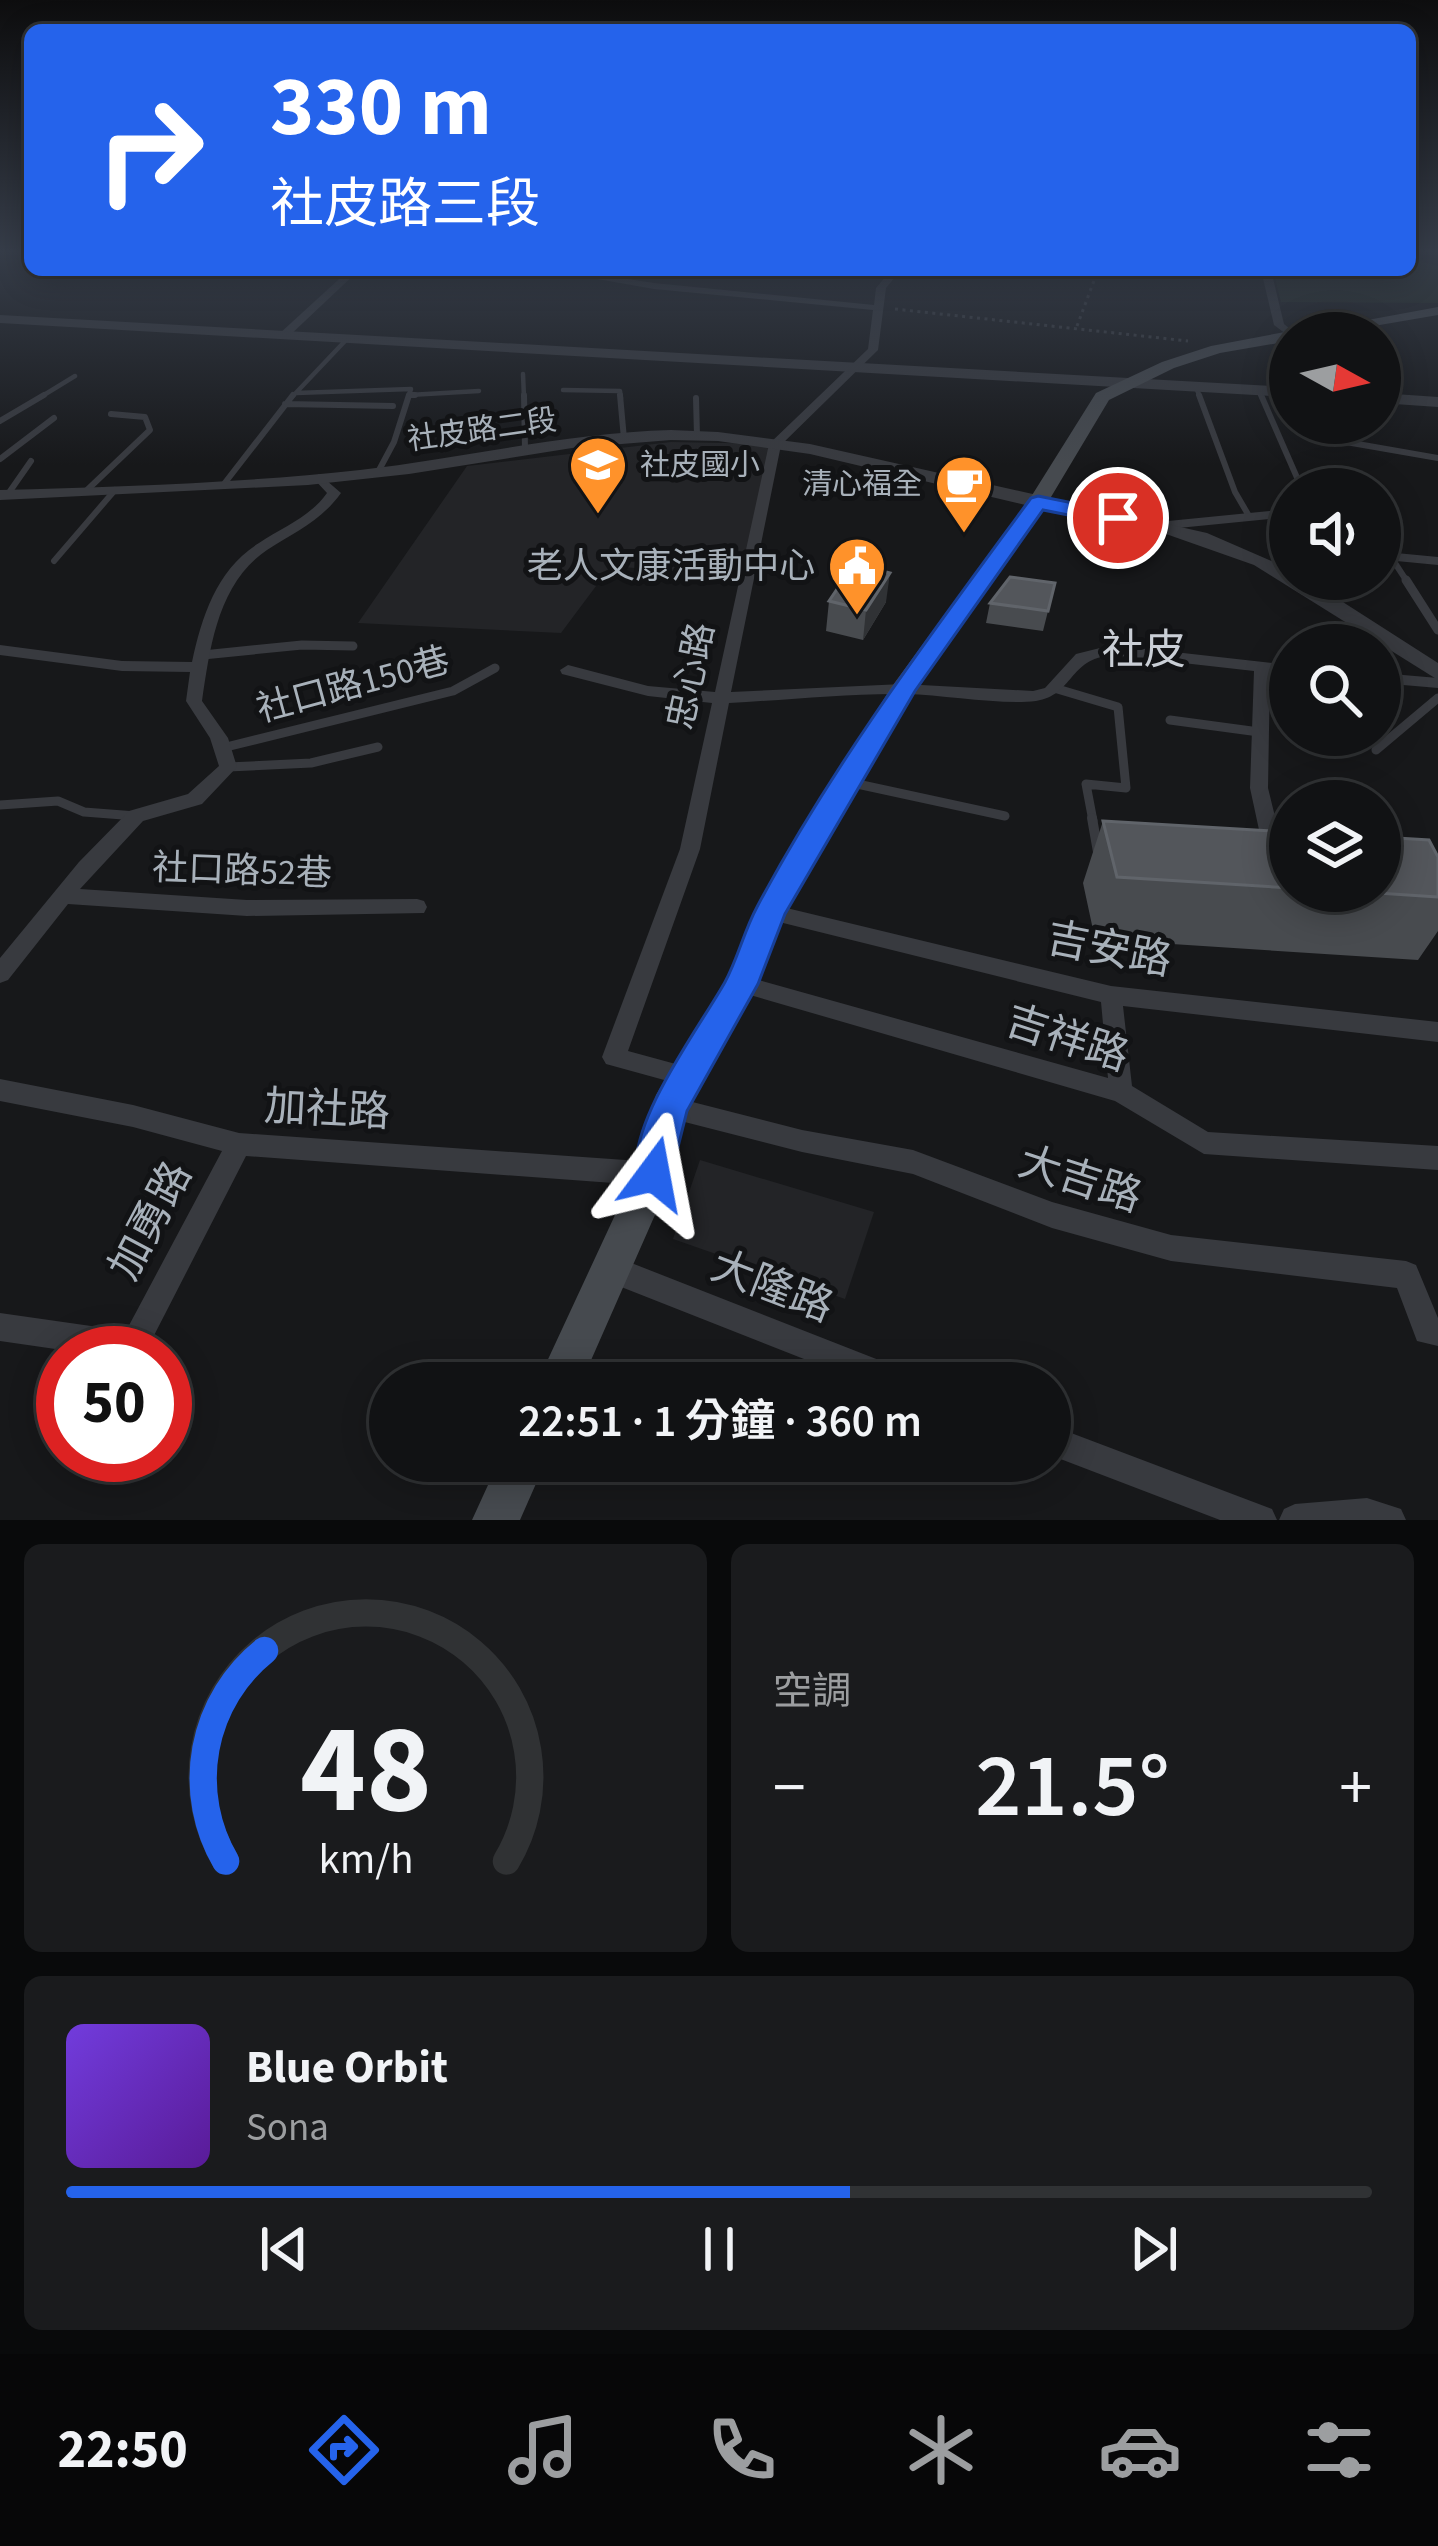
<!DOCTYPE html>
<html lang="zh-TW">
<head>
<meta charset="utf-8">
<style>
	body { margin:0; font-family:"Source Sans 3","Noto Sans TC",sans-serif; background:#1a1b1d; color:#f1f3f6; height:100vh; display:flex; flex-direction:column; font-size:45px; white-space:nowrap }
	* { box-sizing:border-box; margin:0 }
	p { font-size:39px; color:#9c9ea0 }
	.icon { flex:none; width:66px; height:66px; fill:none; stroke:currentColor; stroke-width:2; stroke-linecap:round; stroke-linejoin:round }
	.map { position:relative; height:1520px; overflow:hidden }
	.sheet { display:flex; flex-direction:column; gap:24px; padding:24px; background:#090a0b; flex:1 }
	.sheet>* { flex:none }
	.hud { position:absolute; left:24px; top:24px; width:1392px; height:252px; border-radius:18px; box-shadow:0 6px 30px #0003,0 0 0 3px #303234; background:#2563eb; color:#fff; overflow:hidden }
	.needle { width:78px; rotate:98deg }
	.tools { position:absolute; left:1269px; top:312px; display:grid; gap:24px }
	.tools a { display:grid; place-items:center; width:132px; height:132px; border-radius:50%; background:#111214; box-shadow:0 6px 30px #0003,0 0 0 3px #303234; font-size:60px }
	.speed { position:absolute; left:36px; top:1326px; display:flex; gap:24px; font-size:60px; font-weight:700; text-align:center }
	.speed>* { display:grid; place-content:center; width:156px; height:156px; border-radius:50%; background:#111214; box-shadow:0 6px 30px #0003,0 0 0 3px #303234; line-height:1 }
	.speed .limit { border:18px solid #d22; background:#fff; color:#111 }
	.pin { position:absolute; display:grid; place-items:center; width:102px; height:102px; color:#fff; margin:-51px; border:6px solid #fff; border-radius:50%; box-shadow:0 3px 12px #0007 }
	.me { position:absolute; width:132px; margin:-66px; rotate:13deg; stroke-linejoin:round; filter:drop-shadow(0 0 9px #0008) }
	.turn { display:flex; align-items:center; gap:42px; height:252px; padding:0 48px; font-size:54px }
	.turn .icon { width:156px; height:156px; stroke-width:2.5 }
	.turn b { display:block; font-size:84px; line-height:102px }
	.big { font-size:90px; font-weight:600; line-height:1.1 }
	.sheet .tile { flex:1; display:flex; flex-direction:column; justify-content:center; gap:18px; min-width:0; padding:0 42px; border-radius:18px; background:#1a1b1d }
	.sheet .dial { align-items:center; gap:0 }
	.dial svg { height:312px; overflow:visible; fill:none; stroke:#303234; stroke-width:7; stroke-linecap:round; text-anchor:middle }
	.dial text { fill:#f1f3f6; stroke:none }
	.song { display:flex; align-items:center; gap:36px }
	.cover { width:144px; height:144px; border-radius:18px; background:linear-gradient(135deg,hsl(260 70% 55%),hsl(270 70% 35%)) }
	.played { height:12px; border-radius:6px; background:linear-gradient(90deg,#2563eb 60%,#303234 60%) }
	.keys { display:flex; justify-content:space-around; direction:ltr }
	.heat { display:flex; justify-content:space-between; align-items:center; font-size:66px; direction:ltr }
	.sheet .tiles { flex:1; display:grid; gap:24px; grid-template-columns:1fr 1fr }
	.tile:last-child { grid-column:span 2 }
	.trip { position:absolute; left:369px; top:1362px; width:702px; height:120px; border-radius:60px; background:#111214; box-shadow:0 6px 30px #0003,0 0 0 3px #303234; font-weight:600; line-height:120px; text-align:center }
	.tab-bar { display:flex; height:192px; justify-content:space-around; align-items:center; background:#070708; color:#9c9ea0 }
	.tab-bar .icon { width:84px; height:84px }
	.tab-bar .on { color:#2563eb }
	.tab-bar b { font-size:54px; color:#f1f3f6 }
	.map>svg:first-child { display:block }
</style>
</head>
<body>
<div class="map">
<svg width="1438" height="1520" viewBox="0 0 1438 1520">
	<rect width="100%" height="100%" fill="#17181a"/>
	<path fill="#232427" d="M671,442L779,444L751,578L611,566L561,633L358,623L467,466Z
		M700,1160L874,1212L845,1299L673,1239Z"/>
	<path fill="#1f281f" d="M1410,258L1438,266V303L1281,302L1273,270H1410Z"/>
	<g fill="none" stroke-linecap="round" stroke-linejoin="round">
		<path stroke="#3e4146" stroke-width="3" stroke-dasharray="3 4.5" stroke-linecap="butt" d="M895,309L1188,341
			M1077,326L1098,270"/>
		<path stroke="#383a3f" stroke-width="4.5" d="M523,374L524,398
			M1196,387L1200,398
			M563,390L620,391L621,398
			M1259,390L1262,398
			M296,393L411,389L408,398
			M409,395L479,391
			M39,398L75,376
			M291,398L346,340"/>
		<path stroke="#383a3f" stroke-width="6" d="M409,395H415
			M524,395L525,449
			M620,395L624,439
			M1199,395L1235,492L1249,516
			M1261,395L1302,489
			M696,398L697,436
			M285,404L393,406
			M0,421L44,395
			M1336,423L1346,442L1438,458
			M0,459L54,418
			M378,472L394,442L409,395
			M1366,481L1368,489
			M224,484L293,395
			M86,491L150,430L145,417L111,414
			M8,494L31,461
			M1391,557L1408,583
			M54,561L115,490"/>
		<path stroke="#383a3f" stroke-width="9" d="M1406,580L1438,630
			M203,655L302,645L353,646
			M1054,688L1118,707L1126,788L1086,784L1093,821
			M1170,720L1259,732
			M222,748L453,691L495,668
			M1376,750L1438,698
			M228,767L311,763L378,747
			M848,782L1005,816
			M0,805L58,801L84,812L136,816"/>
		<path stroke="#383a3f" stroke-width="10" d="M1092,818L1098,852"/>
		<path fill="#383a3f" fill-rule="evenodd" d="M349,270H359L287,338H279V334Z
			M546,270H569L654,283L874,305L876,288L891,270H901L886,288L878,350L781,445L731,692L903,684L1033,691L1045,688L1076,654L1112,645L1290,665V675L1270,673L1268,788L1284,853L1281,858H1267L1264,853L1250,788L1254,671L1112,655C1068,659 1074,695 1036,701C1000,705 945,695 906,694C848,693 788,700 729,703L700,849L628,1051L694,1069L698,1076L694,1083L686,1086L606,1064L602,1057L680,849L712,703L648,696L562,674L560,670L568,665L648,686L715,692L769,444L868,349L873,310L654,289Z
			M1261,270H1271L1284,324L1295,333H1290V337L1274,325Z
			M319,474L341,493C321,521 295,532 267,550C218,583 210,647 202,701L228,738L237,767L202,804L143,821L80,889L247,900L417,899L424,901L427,907L424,913L247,916L68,904L8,980L0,983V958L79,862L129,811L188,794L219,766L210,738L186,701L190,672L122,671L0,655V645L122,661L192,662C202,616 217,569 259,543C283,527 310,517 327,493L313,478Z
			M1290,509V517L1158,530L1151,526L1158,522Z
			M1380,534L1385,535L1396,553L1438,557V565L1386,560L1380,550Z
			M1380,673L1438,678V688L1380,683Z
			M770,904L1111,986L1438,1022V1042L1123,1006L1132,1086L1208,1132L1438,1146V1170L1204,1154L1115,1101L733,990L730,984L733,978L741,975L1108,1078L1101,1002L763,918L760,912L763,906Z
			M0,1079L133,1105L239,1133L654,1162L663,1166L667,1174L663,1182L654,1186L246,1156L145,1353H83L0,1341V1313L126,1331L222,1151L133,1127L0,1101Z
			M669,1096L802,1130L913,1150L1052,1202L1171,1235L1406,1261L1416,1265L1438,1318V1346L1417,1341L1397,1288L1171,1261L1052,1228L913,1174L802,1152L669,1118L660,1115L657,1107L660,1099Z
			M611,1255L912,1373L917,1383H865L601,1279L597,1269L601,1259Z
			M1050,1425L1272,1509L1277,1520H1220L1050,1455Z
			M1367,1498L1401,1509L1406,1520H1279L1284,1509L1295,1504Z"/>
		<path fill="#383a3f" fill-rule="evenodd" d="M0,315L1290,387V397L0,323Z
			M1380,393L1438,397V407L1380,403Z
			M671,430L718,432L810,444L1207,533L1290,569V579H1307L1438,663V680L1254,565L1166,534L1038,508L810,454L718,441L671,440L572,448L409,474L308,485L0,500V490C120,487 240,483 360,470C464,458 566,433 671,430Z"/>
		<path fill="#464a4f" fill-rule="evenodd" d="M1438,307V315L1333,333H1297Z
			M1290,331L1296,333H1290V341L1220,353L1174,368L1109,400L1048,502L914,691L785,914L757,984L686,1110L673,1174L581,1383H537L635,1172L656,1095L727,979L759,904L890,689L1029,500L1096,393L1162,362L1211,346Z
			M499,1461H546L520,1520H472Z"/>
	</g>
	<path fill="#484b4f" d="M1055,583L1043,631L986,623L990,603Z
		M829,601L886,602L863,640L826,631Z
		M1103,821L1290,832V891H1380L1438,857V931L1418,960L1095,939L1083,883Z"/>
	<path fill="#303235" d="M890,573L886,602L863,640L866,610Z"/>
	<path fill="#53565b" stroke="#60646a" stroke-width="3" d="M854,564L890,573L866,610L829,601Z
		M1010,577L1055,583L1048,611L990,603Z
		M1103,821L1290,832V888L1117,877Z
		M1380,837L1429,840L1438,857V897L1347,891H1380Z"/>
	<linearGradient id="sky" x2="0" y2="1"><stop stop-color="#0d0d0e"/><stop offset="0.54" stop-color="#363d49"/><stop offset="1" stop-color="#363d49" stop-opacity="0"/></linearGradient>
	<rect width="1438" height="465" fill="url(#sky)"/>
	<path fill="#2563eb" stroke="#184099" stroke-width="3" d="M1038,496L1118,512L1128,518L1118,525L1043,510L915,691L785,914L758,984L687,1111L668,1187L654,1192L640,1187C617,1135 699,1029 725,982C738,958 744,931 757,907C834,762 934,630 1031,498Z"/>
	<defs>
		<g id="school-pin" transform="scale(3)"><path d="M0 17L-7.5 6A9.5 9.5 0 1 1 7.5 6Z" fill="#ff922a" stroke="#121315"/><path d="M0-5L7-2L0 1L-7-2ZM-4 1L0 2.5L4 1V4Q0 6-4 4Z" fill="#fff"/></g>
		<g id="cafe-pin" transform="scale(3)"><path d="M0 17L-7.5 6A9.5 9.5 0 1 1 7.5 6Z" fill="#ff922a" stroke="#121315"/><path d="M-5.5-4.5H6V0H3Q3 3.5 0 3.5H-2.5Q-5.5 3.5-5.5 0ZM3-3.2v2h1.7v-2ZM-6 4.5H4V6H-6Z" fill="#fff"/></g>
		<g id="civic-pin" transform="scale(3)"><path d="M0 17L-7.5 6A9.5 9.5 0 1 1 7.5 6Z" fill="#ff922a" stroke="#121315"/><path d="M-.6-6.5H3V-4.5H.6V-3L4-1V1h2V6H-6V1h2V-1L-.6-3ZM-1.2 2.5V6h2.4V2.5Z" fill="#fff"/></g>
	</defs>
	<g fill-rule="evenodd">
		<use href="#school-pin" x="598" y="465"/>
		<use href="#cafe-pin" x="964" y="484"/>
		<use href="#civic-pin" x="857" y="566"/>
	</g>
	<g text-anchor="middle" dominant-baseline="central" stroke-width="10" stroke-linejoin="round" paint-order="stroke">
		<g font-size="30" fill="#a8b1ba" stroke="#121315">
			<text transform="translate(482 430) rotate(-8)">社皮路二段</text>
		</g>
		<g font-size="30" fill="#a8b1ba" stroke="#121315" text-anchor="start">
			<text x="640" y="465">社皮國小</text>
			<text x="922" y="484" text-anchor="end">清心福全</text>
		</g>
		<g font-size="36" fill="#a8b1ba" stroke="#121315" text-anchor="end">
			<text x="815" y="566">老人文康活動中心</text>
		</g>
		<g font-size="36" fill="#a8b1ba" stroke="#121315">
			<text transform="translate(691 676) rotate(-78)">忠心路</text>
			<text transform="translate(353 685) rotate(-15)">社口路150巷</text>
			<text transform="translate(242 871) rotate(2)">社口路52巷</text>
		</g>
		<g font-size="42" fill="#cacfd6" stroke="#121315">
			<text x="1144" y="651">社皮</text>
		</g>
		<g font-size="42" fill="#a8b1ba" stroke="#121315">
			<text transform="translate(1109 950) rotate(11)">吉安路</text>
			<text transform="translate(1067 1039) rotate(18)">吉祥路</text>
			<text transform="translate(327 1110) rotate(3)">加社路</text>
			<text transform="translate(1080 1180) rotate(18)">大吉路</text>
			<text transform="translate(151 1221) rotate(-62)">加勇路</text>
			<text transform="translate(772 1287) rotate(21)">大隆路</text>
		</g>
	</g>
</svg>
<div class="tools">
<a><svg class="needle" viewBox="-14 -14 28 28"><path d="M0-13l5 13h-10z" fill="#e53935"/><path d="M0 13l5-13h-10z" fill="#9c9ea0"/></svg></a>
<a><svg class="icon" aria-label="sound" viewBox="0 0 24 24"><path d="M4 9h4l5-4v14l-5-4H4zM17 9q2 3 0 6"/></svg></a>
<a><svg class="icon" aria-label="search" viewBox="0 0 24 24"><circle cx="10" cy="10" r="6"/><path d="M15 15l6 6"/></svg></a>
<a><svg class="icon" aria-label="layers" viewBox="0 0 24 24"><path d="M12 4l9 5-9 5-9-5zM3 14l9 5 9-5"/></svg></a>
</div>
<div class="speed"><div class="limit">50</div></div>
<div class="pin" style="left:1118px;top:518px;background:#d93025"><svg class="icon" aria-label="arrive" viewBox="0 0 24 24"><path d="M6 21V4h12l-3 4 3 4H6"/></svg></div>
<svg class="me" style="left:654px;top:1174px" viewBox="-20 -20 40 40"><path d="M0-17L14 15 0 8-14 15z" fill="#2563eb" stroke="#fff" stroke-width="4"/></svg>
<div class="trip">22:51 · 1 分鐘 · 360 m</div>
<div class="hud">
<div class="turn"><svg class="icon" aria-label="right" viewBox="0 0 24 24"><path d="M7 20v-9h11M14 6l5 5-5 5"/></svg><div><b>330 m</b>社皮路三段</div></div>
</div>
</div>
<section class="sheet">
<div class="tiles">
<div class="tile dial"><svg viewBox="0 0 100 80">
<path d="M14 69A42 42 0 1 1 86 69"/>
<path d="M14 69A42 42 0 0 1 24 15" stroke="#2563eb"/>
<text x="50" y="56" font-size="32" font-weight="700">48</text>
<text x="50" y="72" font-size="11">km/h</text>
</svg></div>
<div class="tile"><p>空調</p>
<div class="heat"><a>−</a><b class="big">21.5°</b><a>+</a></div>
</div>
<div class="tile">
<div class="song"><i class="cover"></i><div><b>Blue Orbit</b><p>Sona</p></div></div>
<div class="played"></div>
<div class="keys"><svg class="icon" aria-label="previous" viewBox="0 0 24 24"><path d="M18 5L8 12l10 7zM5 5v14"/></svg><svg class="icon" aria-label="pause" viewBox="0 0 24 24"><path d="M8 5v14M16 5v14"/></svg><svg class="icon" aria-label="next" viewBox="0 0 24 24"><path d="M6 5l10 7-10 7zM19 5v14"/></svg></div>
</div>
</div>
</section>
<nav class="tab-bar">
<b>22:50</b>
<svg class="icon on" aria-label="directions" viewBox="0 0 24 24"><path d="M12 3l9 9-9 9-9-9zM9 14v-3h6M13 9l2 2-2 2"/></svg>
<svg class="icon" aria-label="music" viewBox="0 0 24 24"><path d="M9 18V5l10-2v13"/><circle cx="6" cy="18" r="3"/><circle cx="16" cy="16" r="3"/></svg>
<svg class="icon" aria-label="phone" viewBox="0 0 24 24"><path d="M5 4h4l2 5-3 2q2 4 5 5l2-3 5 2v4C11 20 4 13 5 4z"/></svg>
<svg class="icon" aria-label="climate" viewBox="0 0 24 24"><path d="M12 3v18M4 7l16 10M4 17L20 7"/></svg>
<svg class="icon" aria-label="car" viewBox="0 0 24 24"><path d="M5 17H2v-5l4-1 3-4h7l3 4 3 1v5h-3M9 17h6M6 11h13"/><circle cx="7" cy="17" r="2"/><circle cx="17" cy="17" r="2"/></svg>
<svg class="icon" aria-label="filters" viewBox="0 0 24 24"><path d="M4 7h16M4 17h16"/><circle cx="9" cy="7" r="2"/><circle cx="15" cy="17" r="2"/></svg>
</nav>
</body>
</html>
